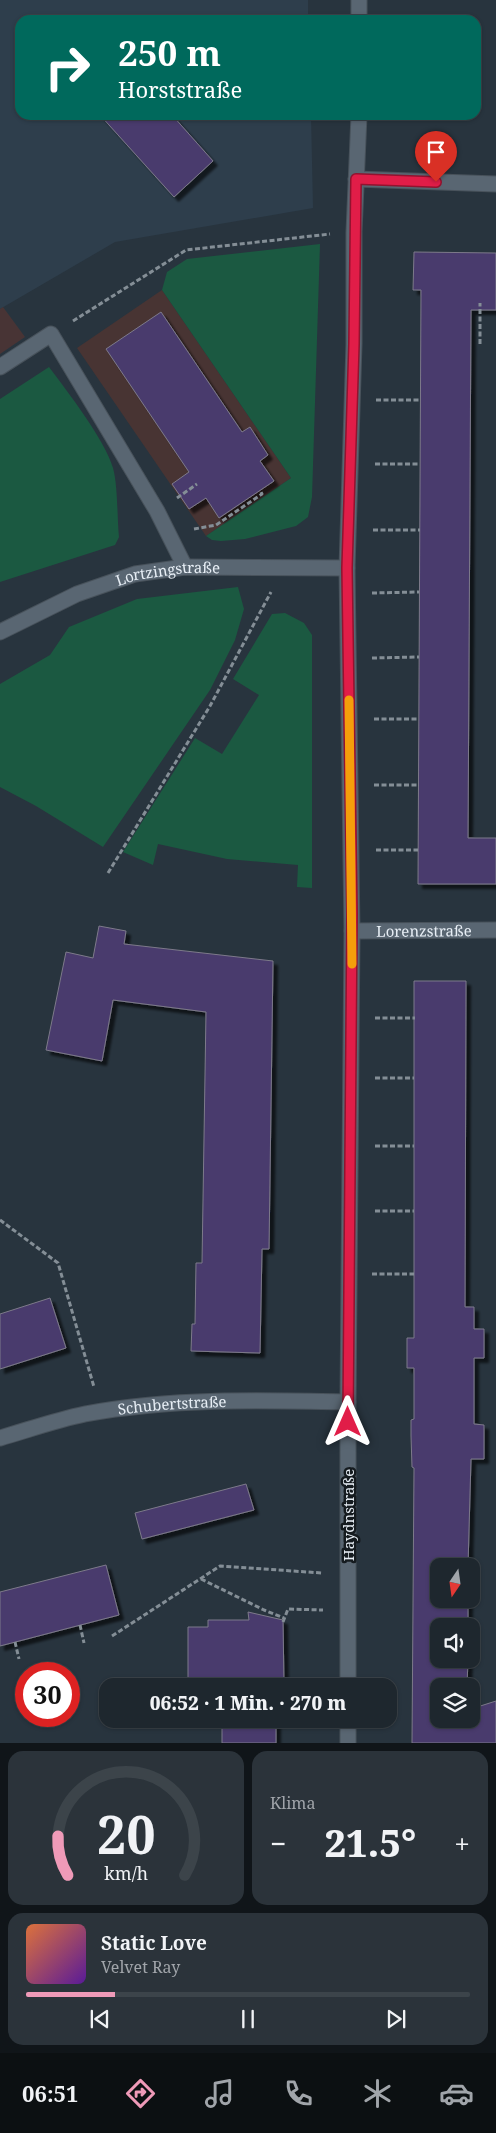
<!DOCTYPE html>
<html lang="de">
<head>
<meta charset="utf-8">
<style>
	body { margin:0; font-family:"Noto Serif",serif; background:#2b333a; color:#f1f3f6; height:100vh; display:flex; flex-direction:column; font-size:19px; white-space:nowrap }
	* { box-sizing:border-box; margin:0 }
	p { font-size:16px; color:#a1a5aa }
	.icon { flex:none; width:28px; height:28px; fill:none; stroke:currentColor; stroke-width:2; stroke-linecap:round; stroke-linejoin:round }
	.map { position:relative; height:1743px; overflow:hidden }
	.sheet { display:flex; flex-direction:column; gap:8px; padding:8px; background:#101519; flex:1 }
	.sheet>* { flex:none }
	.top-card { position:absolute; left:15px; top:15px; width:466px; height:105px; border-radius:15px; box-shadow:0 1px 4px #0004,0 0 0 1px #3c444a; background:#00695c; color:#fff; overflow:hidden }
	.needle { width:32px; rotate:193deg }
	.fabs { position:absolute; left:430px; top:1558px; display:grid; gap:10px }
	.fabs a { display:grid; place-items:center; width:50px; height:50px; border-radius:10px; background:#1e272e; box-shadow:0 1px 4px #0004,0 0 0 1px #3c444a; font-size:25px }
	.speed { position:absolute; left:15px; top:1662px; display:flex; gap:10px; font-size:25px; font-weight:700; text-align:center }
	.speed>* { display:grid; place-content:center; width:65px; height:65px; border-radius:50%; background:#1e272e; box-shadow:0 1px 4px #0004,0 0 0 1px #3c444a; line-height:1 }
	.speed .limit { border:8px solid #d22; background:#fff; color:#111 }
	.pin { position:absolute; display:grid; place-items:center; width:42px; height:42px; color:#fff; margin:-51px -21px; border-radius:50% 50% 50% 0; rotate:-45deg; box-shadow:0 0 5px #0007 }
	.pin .icon { rotate:45deg }
	.me { position:absolute; width:55px; margin:-28px; rotate:0deg; stroke-linejoin:round; filter:drop-shadow(0 0 4px #0008) }
	.turn { display:flex; align-items:center; gap:18px; height:105px; padding:0 20px; font-size:22px }
	.turn .icon { width:65px; height:65px; stroke-width:2.5 }
	.turn b { display:block; font-size:35px; line-height:42px }
	.big { font-size:38px; font-weight:800; line-height:1.1 }
	.sheet .tile { flex:1; display:flex; flex-direction:column; justify-content:center; gap:8px; min-width:0; padding:0 18px; border-radius:15px; background:#2b333a }
	.sheet .dial { align-items:center; gap:0 }
	.dial svg { height:130px; overflow:visible; fill:none; stroke:#3c444a; stroke-width:7; stroke-linecap:round; text-anchor:middle }
	.dial text { fill:#f1f3f6; stroke:none }
	.song { display:flex; align-items:center; gap:15px }
	.cover { width:60px; height:60px; border-radius:8px; background:linear-gradient(135deg,hsl(20 70% 55%),hsl(270 70% 35%)) }
	.played { height:5px; border-radius:2px; background:linear-gradient(90deg,#ef9ab8 20%,#3c444a 20%) }
	.keys { display:flex; justify-content:space-around; direction:ltr }
	.heat { display:flex; justify-content:space-between; align-items:center; font-size:28px; direction:ltr }
	.sheet .tiles { flex:1; display:grid; gap:8px; grid-template-columns:1fr 1fr }
	.tile:last-child { grid-column:span 2 }
	.trip { position:absolute; left:99px; top:1678px; width:298px; height:50px; border-radius:15px; background:#1e272e; box-shadow:0 1px 4px #0004,0 0 0 1px #3c444a; font-weight:800; line-height:50px; text-align:center }
	.tab-bar { display:flex; height:80px; justify-content:space-around; align-items:center; background:#0c1012; color:#a1a5aa }
	.tab-bar .icon { width:35px; height:35px }
	.tab-bar .active { color:#ef9ab8 }
	.tab-bar b { font-size:22px; color:#f1f3f6 }
	.map>svg:first-child { display:block }
</style>
</head>
<body>
<div class="map">
<svg width="496" height="1743" viewBox="0 0 496 1743">
	<defs>
		<filter id="shadow"><feDropShadow dx="4.5" dy="4.5" stdDeviation="1" flood-color="#0009"/></filter>
	</defs>
	<rect width="100%" height="100%" fill="#28343e"/>
	<path fill="#2e3e4c" d="M0,0H308V20H20V115H311L313,208L115,242L0,309Z"/>
	<path fill="#483435" d="M3,307L25,337L0,354V309Z"/>
	<path fill="#483433" d="M162,290L291,478L206,536L77,348Z"/>
	<path fill="#1b5941" d="M320,244L312,497L308,517L296,526L245,539L221,541L212,540L206,536L291,478L162,290L167,272L187,259Z
		M49,367C67,391 105,440 113,468C118,486 117,517 119,537L115,545L0,582V399Z
		M238,587L244,609L235,640L210,690L103,847L36,806L0,787V684L50,655L69,627L137,599Z
		M285,613L304,623L312,635V888L297,887L298,865L227,859L158,844L153,865L123,852L195,738L222,754L259,695L233,679L272,614Z"/>
	<path fill="#493b6d" stroke="#7d7a8a" filter="url(#shadow)" d="M100,115H172L213,161L174,197Z
		M414,252L496,253V310H471L468,838H496V884H418L421,290H413Z
		M161,312L242,432L250,427L268,455L260,461L274,481L219,518L206,498L189,509L172,484L189,472L106,349Z
		M99,926L126,931L124,944L273,961L269,1249H262L260,1353L191,1351L192,1324H195L196,1263H202L206,1012L113,1000L102,1061L46,1050L66,952L93,958Z
		M414,981H466L465,1307H474V1329H484V1358H474V1424L484,1425V1459H471L468,1566H439V1599H468V1626H439V1659H468L467,1686H439V1719H471V1709L496,1701V1743H412L414,1468L412,1467L411,1436V1420L414,1419V1368H407V1338H414Z
		M50,1298L66,1348L0,1369V1314Z
		M246,1484L254,1510L142,1539L135,1513Z
		M106,1565L119,1615L0,1646V1592Z
		M248,1612L283,1620L284,1686H222V1680L188,1679V1627H208V1620H249Z
		M222,1719H284V1722H276V1743H222Z"/>
	<g fill="none" stroke-linecap="round" stroke-linejoin="round">
		<g stroke="#48525b" stroke-width="17">
			<path id="service" d="M0,367L51,334L157,511L185,567"/>
		</g>
		<g stroke="#48525b" stroke-width="17">
			<g id="minor">
				<path d="M359,0V20"/>
				<path d="M356,179L496,184"/>
				<path id="s1" d="M0,632L77,594L135,574L185,567L347,568"/>
				<path id="s2" d="M352,931L496,930"/>
				<path id="s3" d="M0,1438C28,1430 56,1420 85,1414C171,1398 260,1400 348,1402"/>
				<path d="M348,1686V1402L352,931L347,568L354,344V232L359,115"/>
				<path d="M348,1719V1743"/>
			</g>
		</g>
		<path stroke="#848e96" stroke-width="3" stroke-dasharray="5 2.5" stroke-linecap="butt" d="M73,321L186,250L330,234
			M480,344V303
			M376,400H420
			M375,464H420
			M177,498L197,484
			M194,529L216,525L262,494L260,490
			M373,530H420
			M372,593L419,592
			M372,658L419,657
			M374,719H419
			M374,785H418
			M376,850H418
			M108,873L210,706L271,592
			M375,1018H415
			M375,1078H414
			M375,1146H414
			M375,1211H414
			M0,1220L58,1263L94,1387
			M372,1274H414
			M201,1579L264,1610L284,1618
			M283,1622L288,1609L323,1610
			M80,1625L84,1643
			M112,1636L220,1566L322,1573
			M15,1642L19,1659"/>
		<use href="#service" stroke="#596672" stroke-width="15"/>
		<use href="#minor" stroke="#596672" stroke-width="15"/>
	</g>
	<g fill="none" stroke-linecap="round" stroke-linejoin="round">
		<g stroke="#92132f" stroke-width="12">
			<path id="route" d="M348,1422L352,914L347,568L354,344L356,179L436,182"/>
		</g>
		<use href="#route" stroke="#e11d48" stroke-width="9"/>
		<path stroke="#f59e0b" stroke-width="9" d="M349,700L352,964"/>
	</g>
	<g text-anchor="middle" dominant-baseline="central" stroke-width="5" stroke-linejoin="round" paint-order="stroke">
		<g font-size="15" fill="#e7eef5" stroke="#151b1f">
			<text stroke="none"><textPath href="#s1" startOffset="180">Lortzingstraße</textPath></text>
			<text stroke="none"><textPath href="#s2" startOffset="72">Lorenzstraße</textPath></text>
			<text stroke="none"><textPath href="#s3" startOffset="176">Schubertstraße</textPath></text>
			<text transform="translate(348 1515) rotate(-90)">Haydnstraße</text>
		</g>
	</g>
</svg>
<div class="fabs">
<a><svg class="needle" viewBox="-14 -14 28 28"><path d="M0-13l5 13h-10z" fill="#e53935"/><path d="M0 13l5-13h-10z" fill="#a1a5aa"/></svg></a>
<a><svg class="icon" aria-label="sound" viewBox="0 0 24 24"><path d="M4 9h4l5-4v14l-5-4H4zM17 9q2 3 0 6"/></svg></a>
<a><svg class="icon" aria-label="layers" viewBox="0 0 24 24"><path d="M12 4l9 5-9 5-9-5zM3 14l9 5 9-5"/></svg></a>
</div>
<div class="speed"><div class="limit">30</div></div>
<div class="pin" style="left:436px;top:182px;background:#d93025"><svg class="icon" aria-label="arrive" viewBox="0 0 24 24"><path d="M6 21V4h12l-3 4 3 4H6"/></svg></div>
<svg class="me" style="left:348px;top:1422px" viewBox="-20 -20 40 40"><path d="M0-17L14 15 0 8-14 15z" fill="#e11d48" stroke="#fff" stroke-width="4"/></svg>
<div class="trip">06:52 · 1 Min. · 270 m</div>
<div class="top-card">
<div class="turn"><svg class="icon" aria-label="right" viewBox="0 0 24 24"><path d="M7 20v-9h11M14 6l5 5-5 5"/></svg><div><b>250 m</b>Horststraße</div></div>
</div>
</div>
<section class="sheet">
<div class="tiles">
<div class="tile dial"><svg viewBox="0 0 100 80">
<path d="M14 69A42 42 0 1 1 86 69"/>
<path d="M14 69A42 42 0 0 1 8 45" stroke="#ef9ab8"/>
<text x="50" y="56" font-size="32" font-weight="700">20</text>
<text x="50" y="72" font-size="11">km/h</text>
</svg></div>
<div class="tile"><p>Klima</p>
<div class="heat"><a>−</a><b class="big">21.5°</b><a>+</a></div>
</div>
<div class="tile">
<div class="song"><i class="cover"></i><div><b>Static Love</b><p>Velvet Ray</p></div></div>
<div class="played"></div>
<div class="keys"><svg class="icon" aria-label="previous" viewBox="0 0 24 24"><path d="M18 5L8 12l10 7zM5 5v14"/></svg><svg class="icon" aria-label="pause" viewBox="0 0 24 24"><path d="M8 5v14M16 5v14"/></svg><svg class="icon" aria-label="next" viewBox="0 0 24 24"><path d="M6 5l10 7-10 7zM19 5v14"/></svg></div>
</div>
</div>
</section>
<nav class="tab-bar">
<b>06:51</b>
<svg class="icon active" aria-label="directions" viewBox="0 0 24 24"><path d="M12 3l9 9-9 9-9-9zM9 14v-3h6M13 9l2 2-2 2"/></svg>
<svg class="icon" aria-label="music" viewBox="0 0 24 24"><path d="M9 18V5l10-2v13"/><circle cx="6" cy="18" r="3"/><circle cx="16" cy="16" r="3"/></svg>
<svg class="icon" aria-label="phone" viewBox="0 0 24 24"><path d="M5 4h4l2 5-3 2q2 4 5 5l2-3 5 2v4C11 20 4 13 5 4z"/></svg>
<svg class="icon" aria-label="climate" viewBox="0 0 24 24"><path d="M12 3v18M4 7l16 10M4 17L20 7"/></svg>
<svg class="icon" aria-label="car" viewBox="0 0 24 24"><path d="M5 17H2v-5l4-1 3-4h7l3 4 3 1v5h-3M9 17h6M6 11h13"/><circle cx="7" cy="17" r="2"/><circle cx="17" cy="17" r="2"/></svg>
</nav>
</body>
</html>
